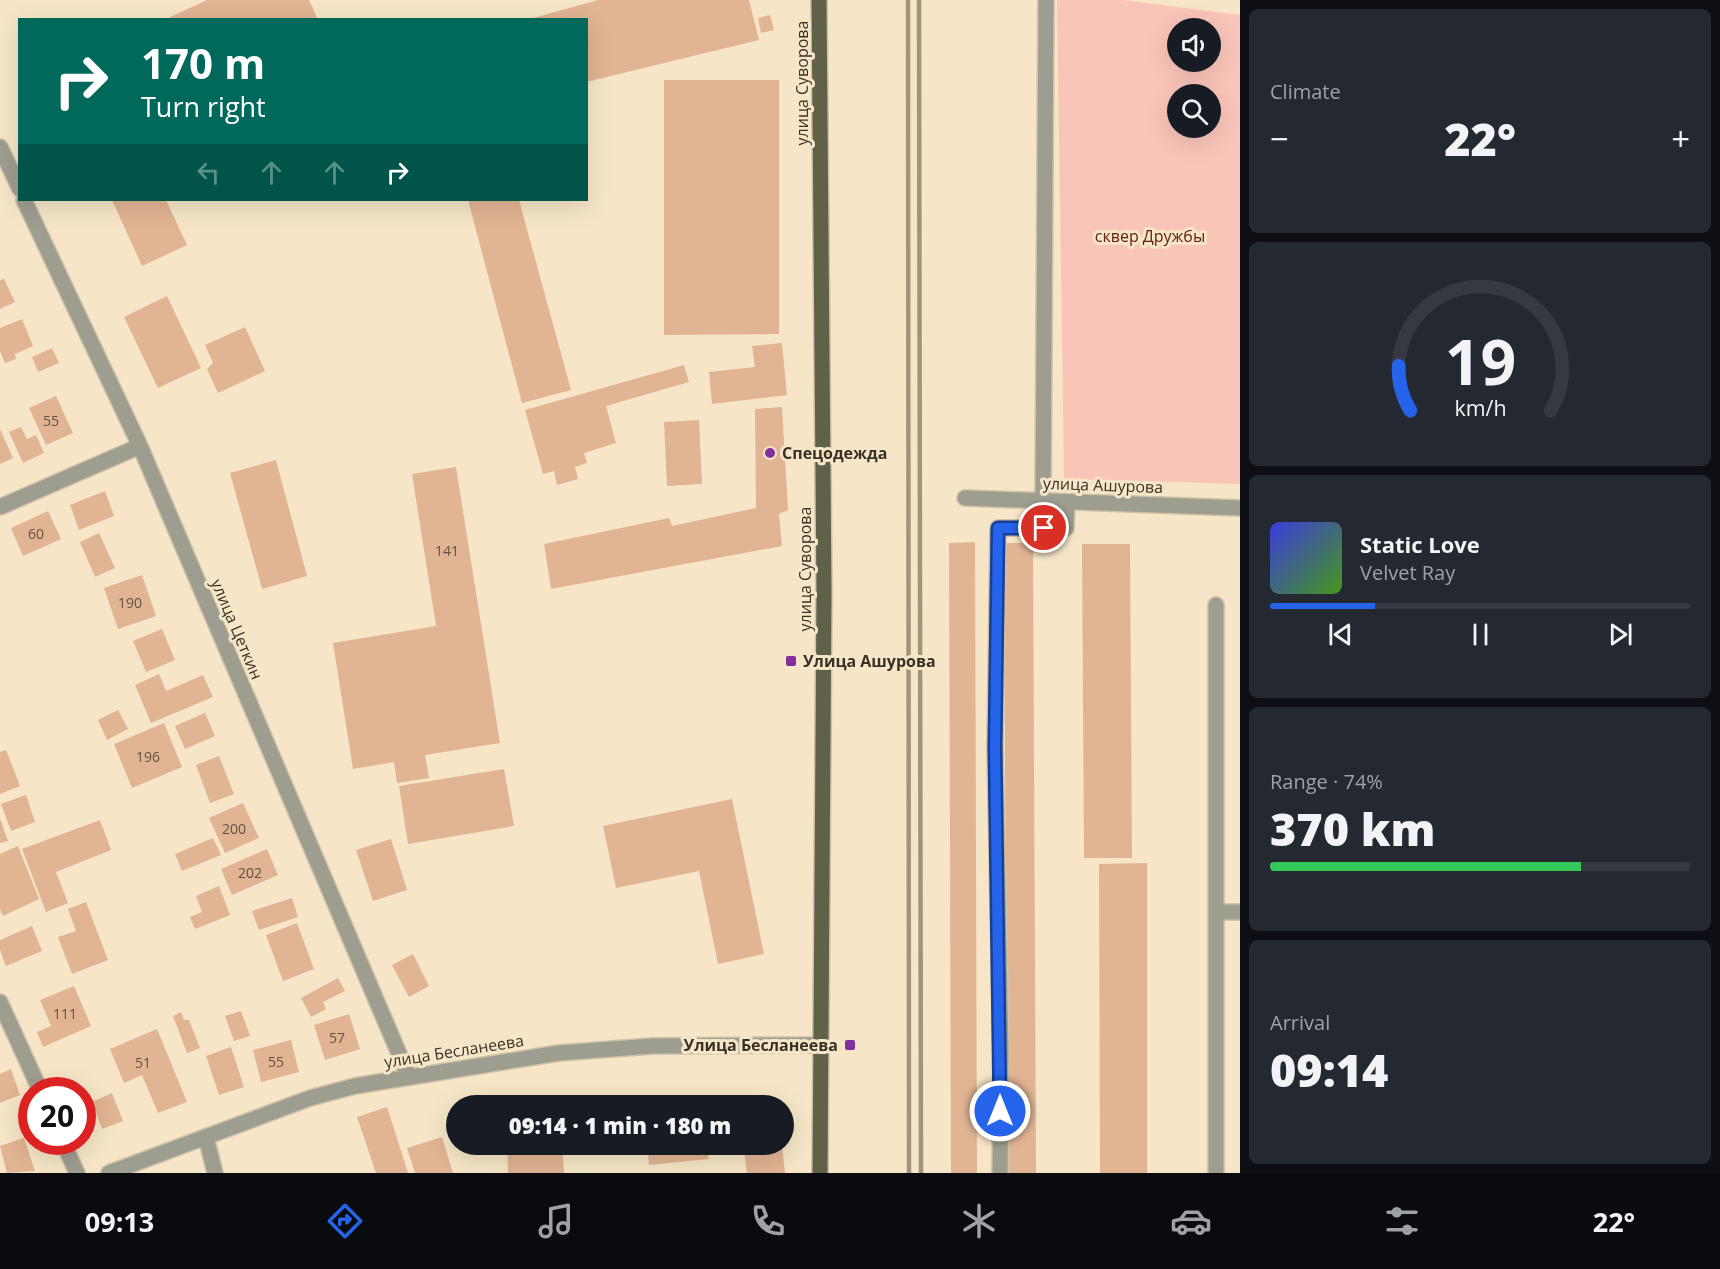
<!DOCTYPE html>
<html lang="en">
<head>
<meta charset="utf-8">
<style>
	body { margin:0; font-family:"Open Sans",sans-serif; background:#242831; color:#f1f3f6; height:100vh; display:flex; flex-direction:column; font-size:22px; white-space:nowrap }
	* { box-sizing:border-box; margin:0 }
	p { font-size:20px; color:#9ea1a6 }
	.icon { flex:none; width:33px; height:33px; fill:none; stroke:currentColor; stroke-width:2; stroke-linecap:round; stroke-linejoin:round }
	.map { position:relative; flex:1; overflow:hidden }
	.drawer { display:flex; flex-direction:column; gap:9px; padding:9px; background:#0d0f14; width:480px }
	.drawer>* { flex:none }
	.banner { position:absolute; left:18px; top:18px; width:570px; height:183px; border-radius:0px; box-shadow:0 6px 24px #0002; background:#00695c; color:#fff; overflow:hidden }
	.fabs { position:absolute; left:1167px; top:18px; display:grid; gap:12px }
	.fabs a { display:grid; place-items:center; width:54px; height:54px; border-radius:50%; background:#171b24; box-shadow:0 6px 24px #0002; font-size:30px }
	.speed { position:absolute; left:18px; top:1077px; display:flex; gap:12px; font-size:30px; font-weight:700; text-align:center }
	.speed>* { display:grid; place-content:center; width:78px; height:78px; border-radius:50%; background:#171b24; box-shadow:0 6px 24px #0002; line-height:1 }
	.speed .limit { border:9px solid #d22; background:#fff; color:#111 }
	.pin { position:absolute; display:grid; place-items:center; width:51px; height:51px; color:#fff; margin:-26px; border:3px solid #fff; border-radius:50%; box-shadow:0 2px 6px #0007 }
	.me { position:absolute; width:66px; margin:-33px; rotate:0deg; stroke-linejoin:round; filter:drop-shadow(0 0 4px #0008) }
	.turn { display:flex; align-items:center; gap:21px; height:126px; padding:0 24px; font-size:27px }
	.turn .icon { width:78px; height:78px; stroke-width:2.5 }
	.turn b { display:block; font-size:42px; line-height:51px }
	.lanes { display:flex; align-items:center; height:57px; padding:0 24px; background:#0003; justify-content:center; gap:30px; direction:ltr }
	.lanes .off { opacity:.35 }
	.big { font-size:45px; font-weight:800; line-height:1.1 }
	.drawer .card { flex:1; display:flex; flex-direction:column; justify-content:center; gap:9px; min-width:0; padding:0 21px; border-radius:9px; background:#242831 }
	.drawer .dial { align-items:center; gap:0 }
	.dial svg { height:156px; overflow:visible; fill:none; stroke:#363941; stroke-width:7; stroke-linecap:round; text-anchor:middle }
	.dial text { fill:#f1f3f6; stroke:none }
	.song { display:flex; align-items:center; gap:18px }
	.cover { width:72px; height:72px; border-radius:9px; background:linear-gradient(135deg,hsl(240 70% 55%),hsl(100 70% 35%)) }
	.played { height:6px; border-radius:3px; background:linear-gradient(90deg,#2563eb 25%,#363941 25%) }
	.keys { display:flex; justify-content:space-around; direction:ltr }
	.heat { display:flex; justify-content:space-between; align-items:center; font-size:33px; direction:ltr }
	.charge { height:9px; border-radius:4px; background:linear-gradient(90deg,#34c759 74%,#363941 0) }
	.trip { position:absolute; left:446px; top:1095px; width:348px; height:60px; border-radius:30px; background:#171b24; box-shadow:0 6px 24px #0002; font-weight:800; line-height:60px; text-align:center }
	.tabs { display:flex; height:96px; justify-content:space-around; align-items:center; background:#090b0e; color:#9ea1a6 }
	.tabs .icon { width:42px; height:42px }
	.tabs .current { color:#2563eb }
	.tabs b { font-size:27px; color:#f1f3f6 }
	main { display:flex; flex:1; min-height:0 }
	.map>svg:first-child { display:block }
</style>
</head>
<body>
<main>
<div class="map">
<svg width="1240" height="1173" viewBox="0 0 1240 1173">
	<rect width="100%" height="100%" fill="#f6e6c7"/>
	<path fill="#fac5b9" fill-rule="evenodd" d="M1057,0H1123L1240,15V484L1064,479ZM1178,28H1210V62H1178ZM1178,94H1210V128H1178Z"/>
	<path fill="#e1b493" d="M207,0H309L318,20H164Z
		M598,0H749L759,40L586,82V20H526Z
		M770,15L774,30L761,33L758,18Z
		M664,80H779V334L664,335Z
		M112,200H166L187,245L142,266Z
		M468,200H519L571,390L522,403Z
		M4,279L15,302L0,309V280Z
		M167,296L201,368L158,388L124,317Z
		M22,319L33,346L15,354L16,359L5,363L0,351V328Z
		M245,327L265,371L218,393L207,369L213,363L205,345Z
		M782,343L787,395L712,404L709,372L755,367L752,346Z
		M52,348L59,363L38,372L32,357Z
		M684,365L689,382L606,406L616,443L584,453L587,463L575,467L578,479L557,485L554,471L543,474L525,410Z
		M56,396L73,433L46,445L29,408Z
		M782,407L788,510L779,514L782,546L551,589L544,544L669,518L672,526L756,508L755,409Z
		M699,420L702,484L667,486L664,422Z
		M21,427L27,439L36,435L44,453L23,463L9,432Z
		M0,429L13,458L0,464Z
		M276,460L307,576L262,589L230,473Z
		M456,467L500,743L425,755L429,778L397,783L394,762L353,769L333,643L436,626L412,474Z
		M105,491L114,516L79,530L70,505Z
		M48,511L61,539L23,556L11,528Z
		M99,533L115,568L95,577L80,542Z
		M975,542L977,1173H951L949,543Z
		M1004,543H1033L1036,1173H1007Z
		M1082,544H1130L1132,858H1084Z
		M142,575L156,616L118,629L104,588Z
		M162,629L175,660L146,672L133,641Z
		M159,674L166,691L203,675L213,697L151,723L135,685Z
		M118,710L128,729L107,740L98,720Z
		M205,713L215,736L185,749L175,726Z
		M164,723L182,767L132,788L114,744Z
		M6,750L20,786L0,794V752Z
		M219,756L234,794L210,803L196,765Z
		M504,769L514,826L408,844L399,786Z
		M26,795L35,822L11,831L1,804Z
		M732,799L764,954L718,964L699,871L616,888L603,826Z
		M243,803L259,838L225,853L209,818Z
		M0,818L8,841L0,843Z
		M100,820L111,850L56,872L68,903L46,912L22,849Z
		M213,838L221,855L182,871L175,854Z
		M391,839L407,890L373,901L356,850Z
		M18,846L39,899L3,916L0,909V854Z
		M267,849L278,875L232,895L221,869Z
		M1147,863V1173H1100L1099,864Z
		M219,886L230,915L195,929L190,917L202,912L196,896Z
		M292,898L298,917L259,930L252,911Z
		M86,902L108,960L72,974L58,937L76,931L68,909Z
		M297,923L314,969L283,981L266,935Z
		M32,926L42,951L6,966L0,950V940Z
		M413,954L429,986L409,997L392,965Z
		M338,978L345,991L323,1002L326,1009L311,1017L301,998Z
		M74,986L91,1026L43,1047L37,1032L51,1026L40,1000Z
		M241,1011L250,1036L234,1041L225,1016Z
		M181,1012L184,1020H189L200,1048L187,1053L173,1016Z
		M349,1014L360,1049L325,1060L314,1025Z
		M157,1029L187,1102L158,1113L142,1075L124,1083L110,1049Z
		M291,1040L299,1072L261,1082L253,1050Z
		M231,1047L244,1087L219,1095L206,1056Z
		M11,1069L20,1095L0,1103V1074Z
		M112,1093L123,1121L102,1129L92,1102Z
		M600,1096L601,1106H566L565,1099Z
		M703,1100V1106H666V1104Z
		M387,1107L408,1173H376L357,1117Z
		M442,1137L453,1173H415L407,1148Z
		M24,1138L35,1171L7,1173L0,1146Z
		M507,1144H562L564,1173H508Z
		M647,1144H707L709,1159L649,1165Z
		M743,1144H782L785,1173H747Z"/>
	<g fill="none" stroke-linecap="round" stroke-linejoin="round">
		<g stroke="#d0c2a7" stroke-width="18">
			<path id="minor" d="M0,147L20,189
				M24,200L140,446L409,1077
				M965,498L1240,508
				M1043,502L1046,0
				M0,507L140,446
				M1216,605V1173
				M1216,912H1240
				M0,1002L40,1090
				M206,1137L215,1173
				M63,1142L77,1173
				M109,1173L310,1098L355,1086L559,1053L652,1046L820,1045
				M1000,1173L1001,1049L995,747L998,528H1066L1067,502"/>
		</g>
		<g stroke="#d0c2a7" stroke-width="18">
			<path id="major" d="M819,0L824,593L820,1173"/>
		</g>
		<use href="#minor" stroke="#9d9e90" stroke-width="15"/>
		<use href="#major" stroke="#606149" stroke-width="15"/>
		<path stroke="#9f947e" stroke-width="4.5" d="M908,0L909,1173
			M919,0L921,1173"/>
	</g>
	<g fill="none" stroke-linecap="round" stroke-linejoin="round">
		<g stroke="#184099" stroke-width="15">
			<path id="route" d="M1000,1111L995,747L998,528H1044"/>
		</g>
		<use href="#route" stroke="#2563eb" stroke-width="10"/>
	</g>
	<g fill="#812f9e" stroke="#f6e6c7" stroke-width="2">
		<circle cx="770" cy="453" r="6"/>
		<rect x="785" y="655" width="12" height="12" rx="3"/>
		<rect x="844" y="1039" width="12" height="12" rx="3"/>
	</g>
	<g text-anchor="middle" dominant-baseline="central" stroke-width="6" stroke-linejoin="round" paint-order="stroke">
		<g font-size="14" fill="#625241">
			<text x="51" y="420">55</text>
			<text x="36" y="533">60</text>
			<text x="447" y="550">141</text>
			<text x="130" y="602">190</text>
			<text x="148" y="756">196</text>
			<text x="234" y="828">200</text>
			<text x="250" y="872">202</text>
			<text x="65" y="1013">111</text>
			<text x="337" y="1037">57</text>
			<text x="276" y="1061">55</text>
			<text x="143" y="1062">51</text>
		</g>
		<g font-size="16" fill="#383226" stroke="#f6e6c7">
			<text transform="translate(802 83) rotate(-90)">улица Суворова</text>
			<text transform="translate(1103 485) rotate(2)">улица Ашурова</text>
			<text transform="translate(805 569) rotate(-90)">улица Суворова</text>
			<text transform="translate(237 629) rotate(67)">улица Цеткин</text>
			<text transform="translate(454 1051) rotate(-9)">улица Бесланеева</text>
		</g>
		<g font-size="16" fill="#622014" stroke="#f6e6c7">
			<text x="1150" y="236">сквер Дружбы</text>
		</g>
		<g font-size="16" font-weight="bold" fill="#383226" stroke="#f6e6c7" text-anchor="start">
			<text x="782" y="453">Спецодежда</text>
			<text x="803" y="661">Улица Ашурова</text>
			<text x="838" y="1045" text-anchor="end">Улица Бесланеева</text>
		</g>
	</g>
</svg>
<div class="fabs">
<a><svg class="icon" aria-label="sound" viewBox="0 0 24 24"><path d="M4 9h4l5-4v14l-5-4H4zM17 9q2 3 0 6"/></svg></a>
<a><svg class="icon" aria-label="search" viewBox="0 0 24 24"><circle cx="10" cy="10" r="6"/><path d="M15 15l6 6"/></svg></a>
</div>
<div class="speed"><div class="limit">20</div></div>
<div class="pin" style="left:1044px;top:528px;background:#d93025"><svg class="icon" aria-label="arrive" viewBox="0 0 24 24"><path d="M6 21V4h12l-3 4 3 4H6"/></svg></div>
<svg class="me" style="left:1000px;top:1111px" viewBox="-20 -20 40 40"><circle r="17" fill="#2563eb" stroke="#fff" stroke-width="3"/><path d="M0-11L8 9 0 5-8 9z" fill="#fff"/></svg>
<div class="trip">09:14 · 1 min · 180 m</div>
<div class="banner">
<div class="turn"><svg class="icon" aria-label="right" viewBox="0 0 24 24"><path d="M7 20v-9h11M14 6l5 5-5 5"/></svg><div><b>170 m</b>Turn right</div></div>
<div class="lanes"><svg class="icon off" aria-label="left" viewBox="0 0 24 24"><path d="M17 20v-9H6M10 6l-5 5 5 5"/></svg><svg class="icon off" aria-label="ahead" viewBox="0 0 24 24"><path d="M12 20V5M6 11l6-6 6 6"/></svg><svg class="icon off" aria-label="ahead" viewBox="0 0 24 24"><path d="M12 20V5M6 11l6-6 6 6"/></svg><svg class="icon" aria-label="right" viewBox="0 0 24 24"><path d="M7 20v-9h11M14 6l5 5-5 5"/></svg></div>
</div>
</div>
<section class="drawer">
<div class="card"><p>Climate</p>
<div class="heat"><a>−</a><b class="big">22°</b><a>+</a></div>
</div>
<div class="card dial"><svg viewBox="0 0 100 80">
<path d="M14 69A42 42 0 1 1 86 69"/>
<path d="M14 69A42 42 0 0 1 8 46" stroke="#2563eb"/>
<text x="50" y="56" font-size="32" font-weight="700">19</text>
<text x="50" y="72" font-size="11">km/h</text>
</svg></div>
<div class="card">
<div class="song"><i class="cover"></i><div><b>Static Love</b><p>Velvet Ray</p></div></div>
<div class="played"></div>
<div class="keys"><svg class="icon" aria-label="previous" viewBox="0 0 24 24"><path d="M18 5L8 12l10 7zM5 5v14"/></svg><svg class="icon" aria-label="pause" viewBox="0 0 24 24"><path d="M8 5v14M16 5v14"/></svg><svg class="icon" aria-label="next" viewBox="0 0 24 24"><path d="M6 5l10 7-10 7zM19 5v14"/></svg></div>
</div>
<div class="card"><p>Range · 74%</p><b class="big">370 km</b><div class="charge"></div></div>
<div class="card"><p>Arrival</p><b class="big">09:14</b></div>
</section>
</main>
<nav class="tabs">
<b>09:13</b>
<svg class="icon current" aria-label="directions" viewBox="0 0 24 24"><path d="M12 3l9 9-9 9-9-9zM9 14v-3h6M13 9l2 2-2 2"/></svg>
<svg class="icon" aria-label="music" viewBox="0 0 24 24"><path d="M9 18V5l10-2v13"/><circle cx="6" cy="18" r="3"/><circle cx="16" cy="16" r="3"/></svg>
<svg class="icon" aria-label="phone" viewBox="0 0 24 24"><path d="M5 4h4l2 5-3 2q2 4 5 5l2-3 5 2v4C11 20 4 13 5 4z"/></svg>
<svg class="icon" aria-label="climate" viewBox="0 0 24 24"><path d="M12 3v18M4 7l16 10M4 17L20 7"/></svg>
<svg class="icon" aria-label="car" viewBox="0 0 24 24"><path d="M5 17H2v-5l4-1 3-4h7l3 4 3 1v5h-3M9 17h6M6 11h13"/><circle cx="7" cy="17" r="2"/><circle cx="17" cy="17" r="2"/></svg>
<svg class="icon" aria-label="filters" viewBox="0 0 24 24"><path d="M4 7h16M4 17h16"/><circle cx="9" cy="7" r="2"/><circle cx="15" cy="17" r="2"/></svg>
<b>22°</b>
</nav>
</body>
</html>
